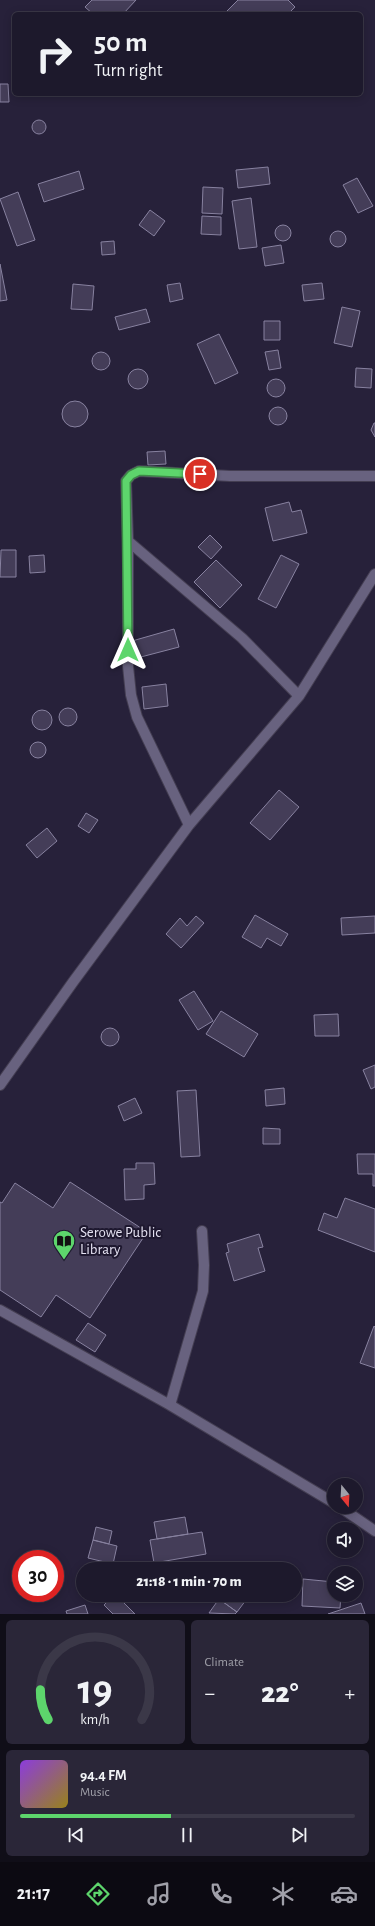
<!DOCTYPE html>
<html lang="en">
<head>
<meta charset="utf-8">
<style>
	body { margin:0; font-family:"Alegreya Sans",sans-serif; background:#2a2638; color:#f1f3f6; height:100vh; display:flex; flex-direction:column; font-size:15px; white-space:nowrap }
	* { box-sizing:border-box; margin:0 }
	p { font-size:13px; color:#a0a0a9 }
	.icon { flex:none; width:22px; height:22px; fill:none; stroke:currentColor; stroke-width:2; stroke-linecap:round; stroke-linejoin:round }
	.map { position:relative; height:1614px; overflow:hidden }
	.side { display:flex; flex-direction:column; gap:6px; padding:6px; background:#100e18; flex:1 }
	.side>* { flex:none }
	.guide { position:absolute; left:12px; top:12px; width:351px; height:84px; border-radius:6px; box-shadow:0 2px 10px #0003,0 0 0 1px #3b3848; background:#1d192c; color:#f1f3f6; overflow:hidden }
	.needle { width:26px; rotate:162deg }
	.tools { position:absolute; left:327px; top:1478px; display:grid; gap:8px }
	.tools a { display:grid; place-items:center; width:36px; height:36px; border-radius:50%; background:#1d192c; box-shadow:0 2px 10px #0003,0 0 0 1px #3b3848; font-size:20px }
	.speed { position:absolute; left:12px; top:1550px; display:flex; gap:8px; font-size:20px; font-weight:700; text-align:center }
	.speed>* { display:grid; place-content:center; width:52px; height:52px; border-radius:50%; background:#1d192c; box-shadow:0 2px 10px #0003,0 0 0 1px #3b3848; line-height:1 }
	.speed .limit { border:6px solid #d22; background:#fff; color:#111 }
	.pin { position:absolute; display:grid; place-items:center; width:34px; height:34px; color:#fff; margin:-17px; border:2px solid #fff; border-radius:50%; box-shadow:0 1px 4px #0007 }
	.me { position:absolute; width:44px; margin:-22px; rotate:0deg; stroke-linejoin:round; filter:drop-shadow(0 0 3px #0008) }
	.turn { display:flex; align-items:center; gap:14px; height:84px; padding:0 16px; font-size:18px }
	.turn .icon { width:52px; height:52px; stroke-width:2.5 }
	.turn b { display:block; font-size:28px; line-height:34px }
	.big { font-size:30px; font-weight:800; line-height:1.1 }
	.side .widget { flex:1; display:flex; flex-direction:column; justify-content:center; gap:6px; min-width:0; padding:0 14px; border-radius:6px; background:#2a2638 }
	.side .dial { align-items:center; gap:0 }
	.dial svg { height:104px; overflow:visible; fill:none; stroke:#3b3848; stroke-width:7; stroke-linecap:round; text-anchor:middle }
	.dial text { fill:#f1f3f6; stroke:none }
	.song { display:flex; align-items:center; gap:12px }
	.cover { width:48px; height:48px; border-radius:6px; background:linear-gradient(135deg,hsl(270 70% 55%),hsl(50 70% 35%)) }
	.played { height:4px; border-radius:2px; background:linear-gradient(90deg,#5dd56c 45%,#3b3848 45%) }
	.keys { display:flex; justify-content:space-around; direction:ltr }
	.heat { display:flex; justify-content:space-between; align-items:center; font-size:22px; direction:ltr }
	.side .tiles { flex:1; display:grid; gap:6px; grid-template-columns:1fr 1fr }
	.widget:last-child { grid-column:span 2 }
	.trip { position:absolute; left:76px; top:1562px; width:226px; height:40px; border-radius:20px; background:#1d192c; box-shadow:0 2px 10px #0003,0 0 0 1px #3b3848; font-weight:800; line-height:40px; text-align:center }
	.dock { display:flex; height:64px; justify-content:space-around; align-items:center; background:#0c0a12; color:#a0a0a9 }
	.dock .icon { width:28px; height:28px }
	.dock .on { color:#5dd56c }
	.dock b { font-size:18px; color:#f1f3f6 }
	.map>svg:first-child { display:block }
</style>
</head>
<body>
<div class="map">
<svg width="375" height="1614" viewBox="0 0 375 1614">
	<rect width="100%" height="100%" fill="#27213a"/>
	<path fill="#443d58" stroke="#8882a0" d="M92,0H136L123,14H93L85,7Z
		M238,0H288L295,7L288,14H224Z
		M0,84H8L9,102H0Z
		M32 127a7 7 0 1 1 14 0a7 7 0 1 1-14 0Z
		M268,167L270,184L238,188L236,170Z
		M79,171L84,189L44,202L38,184Z
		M357,178L373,206L358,213L343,185Z
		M203,187L223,188L222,214L202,213Z
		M18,192L35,240L17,246L0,199Z
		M251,198L257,247L239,249L232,201Z
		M150,210L165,221L154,236L139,225Z
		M202,216L221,217V235L201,234Z
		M275 233a8 8 0 1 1 16 0a8 8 0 1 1-16 0Z
		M330 239a8 8 0 1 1 16 0a8 8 0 1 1-16 0Z
		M114,241L115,254L102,255L101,242Z
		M281,245L284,263L265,266L262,248Z
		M0,264L7,300L0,301Z
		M180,283L183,299L170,302L167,285Z
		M322,283L324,299L304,301L302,285Z
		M73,284L94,286L92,310L71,309Z
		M342,307L360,311L352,347L334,343Z
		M146,309L150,322L119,330L115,317Z
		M264,321H280V340H264Z
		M219,334L238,373L215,384L197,344Z
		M278,350L281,368L269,370L265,352Z
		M92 361a9 9 0 1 1 18 0a9 9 0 1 1-18 0Z
		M356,368L372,369L371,388L355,387Z
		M128 379a10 10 0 1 1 20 0a10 10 0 1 1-20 0Z
		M267 388a9 9 0 1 1 18 0a9 9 0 1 1-18 0Z
		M62 414a13 13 0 1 1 26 0a13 13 0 1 1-26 0Z
		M269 416a9 9 0 1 1 18 0a9 9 0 1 1-18 0Z
		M374,423H375V437L371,430Z
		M165,451L166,464L148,465L147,452Z
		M289,502L292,512L301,510L307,533L273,541L265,508Z
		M210,535L222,547L211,559L198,547Z
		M1,550H16V577H0Z
		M44,555L45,572L30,573L29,556Z
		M281,555L299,564L276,608L258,599Z
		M216,560L242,585L220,608L194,582Z
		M174,629L179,647L137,658L132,641Z
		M166,684L168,706L144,709L142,687Z
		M59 717a9 9 0 1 1 18 0a9 9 0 1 1-18 0Z
		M32 720a10 10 0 1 1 20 0a10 10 0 1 1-20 0Z
		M30 750a8 8 0 1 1 16 0a8 8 0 1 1-16 0Z
		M279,790L299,807L270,840L250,823Z
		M86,813L98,820L89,833L78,826Z
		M47,828L57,841L37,858L26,845Z
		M255,915L288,934L281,946L267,938L261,948L242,937Z
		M196,916L204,923L181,948L166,934L180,918L187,926Z
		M375,916V933L342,935L341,918Z
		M194,991L213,1021L198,1030L179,1000Z
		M221,1011L258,1034L244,1057L206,1034Z
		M338,1014L339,1036H315L314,1015Z
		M101 1037a9 9 0 1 1 18 0a9 9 0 1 1-18 0Z
		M375,1065V1087L371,1089L363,1070Z
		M284,1088L285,1104L266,1106L265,1090Z
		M196,1090L200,1156L181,1157L177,1091Z
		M135,1098L142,1113L124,1121L118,1106Z
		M263,1128L280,1129V1144H263Z
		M357,1154H375V1186H373V1174H358Z
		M136,1163H154L155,1184L144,1185V1199L125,1200L124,1169H136Z
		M70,1182L147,1232L90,1318L56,1295L41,1317L0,1290V1202L2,1203L15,1183L53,1208Z
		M345,1198L375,1209V1252L318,1230L324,1213L337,1218Z
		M259,1234L263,1247L258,1248L265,1271L234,1281L226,1253L229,1252L227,1244Z
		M88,1323L106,1335L95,1352L76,1340Z
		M374,1326L375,1327V1368L360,1363Z
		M185,1517L188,1534L157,1539L154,1522Z
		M96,1527L112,1531L109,1544L93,1540Z
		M202,1532L206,1554L154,1563L150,1540Z
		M93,1540L117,1546L113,1564L88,1558Z
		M303,1579L334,1582V1595H341L340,1608L302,1606Z
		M114,1595H116L135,1614H113L104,1605Z
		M222,1595H238L246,1600L237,1612L219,1599Z
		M219,1599L237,1612L235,1614L209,1613Z
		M361,1603L365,1614H328Z
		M85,1605L88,1614H67L66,1611Z"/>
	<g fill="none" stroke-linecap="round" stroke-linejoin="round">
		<g stroke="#443e52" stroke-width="12">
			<path id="street" d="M128,541V666L131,695L137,717L189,825
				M299,696L242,638L128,541L126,481L131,475L139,471L230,476H375
				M0,1085L73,982L189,825L299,696L375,574
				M0,1310L170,1405L334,1503
				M170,1405L203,1291L204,1265L202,1231
				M340,1507L375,1531"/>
		</g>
		<use href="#street" stroke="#68627f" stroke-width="10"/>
	</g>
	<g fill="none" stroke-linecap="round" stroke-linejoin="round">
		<g stroke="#3c8a46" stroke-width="10">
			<path id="route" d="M128,650L126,481L131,475L139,471L200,474"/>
		</g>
		<use href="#route" stroke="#5dd56c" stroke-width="7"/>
	</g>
	<defs>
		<g id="library-pin" transform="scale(1.15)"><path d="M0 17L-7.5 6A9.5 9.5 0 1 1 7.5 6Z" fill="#5dd56c" stroke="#1e182f"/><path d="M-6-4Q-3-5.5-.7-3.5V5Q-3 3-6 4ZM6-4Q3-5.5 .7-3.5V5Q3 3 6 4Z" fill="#111"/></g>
	</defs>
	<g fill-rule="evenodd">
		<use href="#library-pin" x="64" y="1241"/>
	</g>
	<g text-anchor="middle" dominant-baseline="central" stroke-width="4" stroke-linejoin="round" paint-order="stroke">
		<g font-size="15" fill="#e4e1f1" stroke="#1e182f" text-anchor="start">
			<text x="80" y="1232">Serowe Public<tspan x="80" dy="17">Library</tspan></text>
		</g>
	</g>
</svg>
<div class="tools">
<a><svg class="needle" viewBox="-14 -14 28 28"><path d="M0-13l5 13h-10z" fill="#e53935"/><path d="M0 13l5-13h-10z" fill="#a0a0a9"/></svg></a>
<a><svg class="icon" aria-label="sound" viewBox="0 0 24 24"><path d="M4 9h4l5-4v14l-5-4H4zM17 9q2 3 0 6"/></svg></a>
<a><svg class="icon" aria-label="layers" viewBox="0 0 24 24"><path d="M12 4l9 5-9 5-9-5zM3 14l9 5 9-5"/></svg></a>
</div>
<div class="speed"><div class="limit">30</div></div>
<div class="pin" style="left:200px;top:474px;background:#d93025"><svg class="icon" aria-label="arrive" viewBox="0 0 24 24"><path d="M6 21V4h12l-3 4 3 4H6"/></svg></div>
<svg class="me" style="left:128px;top:650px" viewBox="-20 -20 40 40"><path d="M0-17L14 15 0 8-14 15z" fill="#5dd56c" stroke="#fff" stroke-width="4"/></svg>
<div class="trip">21:18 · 1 min · 70 m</div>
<div class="guide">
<div class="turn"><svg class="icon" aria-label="right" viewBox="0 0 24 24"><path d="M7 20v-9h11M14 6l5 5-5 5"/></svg><div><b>50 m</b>Turn right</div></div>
</div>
</div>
<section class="side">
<div class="tiles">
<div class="widget dial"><svg viewBox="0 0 100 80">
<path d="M14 69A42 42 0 1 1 86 69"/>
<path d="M14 69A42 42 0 0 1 8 46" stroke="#5dd56c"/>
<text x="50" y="56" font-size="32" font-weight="700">19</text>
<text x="50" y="72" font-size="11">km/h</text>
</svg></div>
<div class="widget"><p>Climate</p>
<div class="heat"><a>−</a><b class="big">22°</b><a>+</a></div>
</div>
<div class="widget">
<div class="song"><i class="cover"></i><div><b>94.4 FM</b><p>Music</p></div></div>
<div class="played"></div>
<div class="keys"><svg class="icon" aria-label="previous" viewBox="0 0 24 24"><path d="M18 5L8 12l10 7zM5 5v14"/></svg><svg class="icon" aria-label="pause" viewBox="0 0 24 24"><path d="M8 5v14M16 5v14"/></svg><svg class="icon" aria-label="next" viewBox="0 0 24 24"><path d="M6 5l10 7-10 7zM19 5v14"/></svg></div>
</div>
</div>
</section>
<nav class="dock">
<b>21:17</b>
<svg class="icon on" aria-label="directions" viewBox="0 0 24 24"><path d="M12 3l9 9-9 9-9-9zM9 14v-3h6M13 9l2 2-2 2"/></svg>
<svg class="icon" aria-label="music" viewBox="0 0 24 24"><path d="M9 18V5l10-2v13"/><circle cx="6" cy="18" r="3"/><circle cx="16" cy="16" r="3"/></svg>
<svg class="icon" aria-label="phone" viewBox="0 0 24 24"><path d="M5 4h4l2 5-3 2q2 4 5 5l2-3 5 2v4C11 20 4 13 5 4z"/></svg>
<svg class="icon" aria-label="climate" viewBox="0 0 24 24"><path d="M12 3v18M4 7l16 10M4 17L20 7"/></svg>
<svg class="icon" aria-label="car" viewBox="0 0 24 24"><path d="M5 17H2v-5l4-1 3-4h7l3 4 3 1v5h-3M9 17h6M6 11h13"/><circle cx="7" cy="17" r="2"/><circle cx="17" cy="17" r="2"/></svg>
</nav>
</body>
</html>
